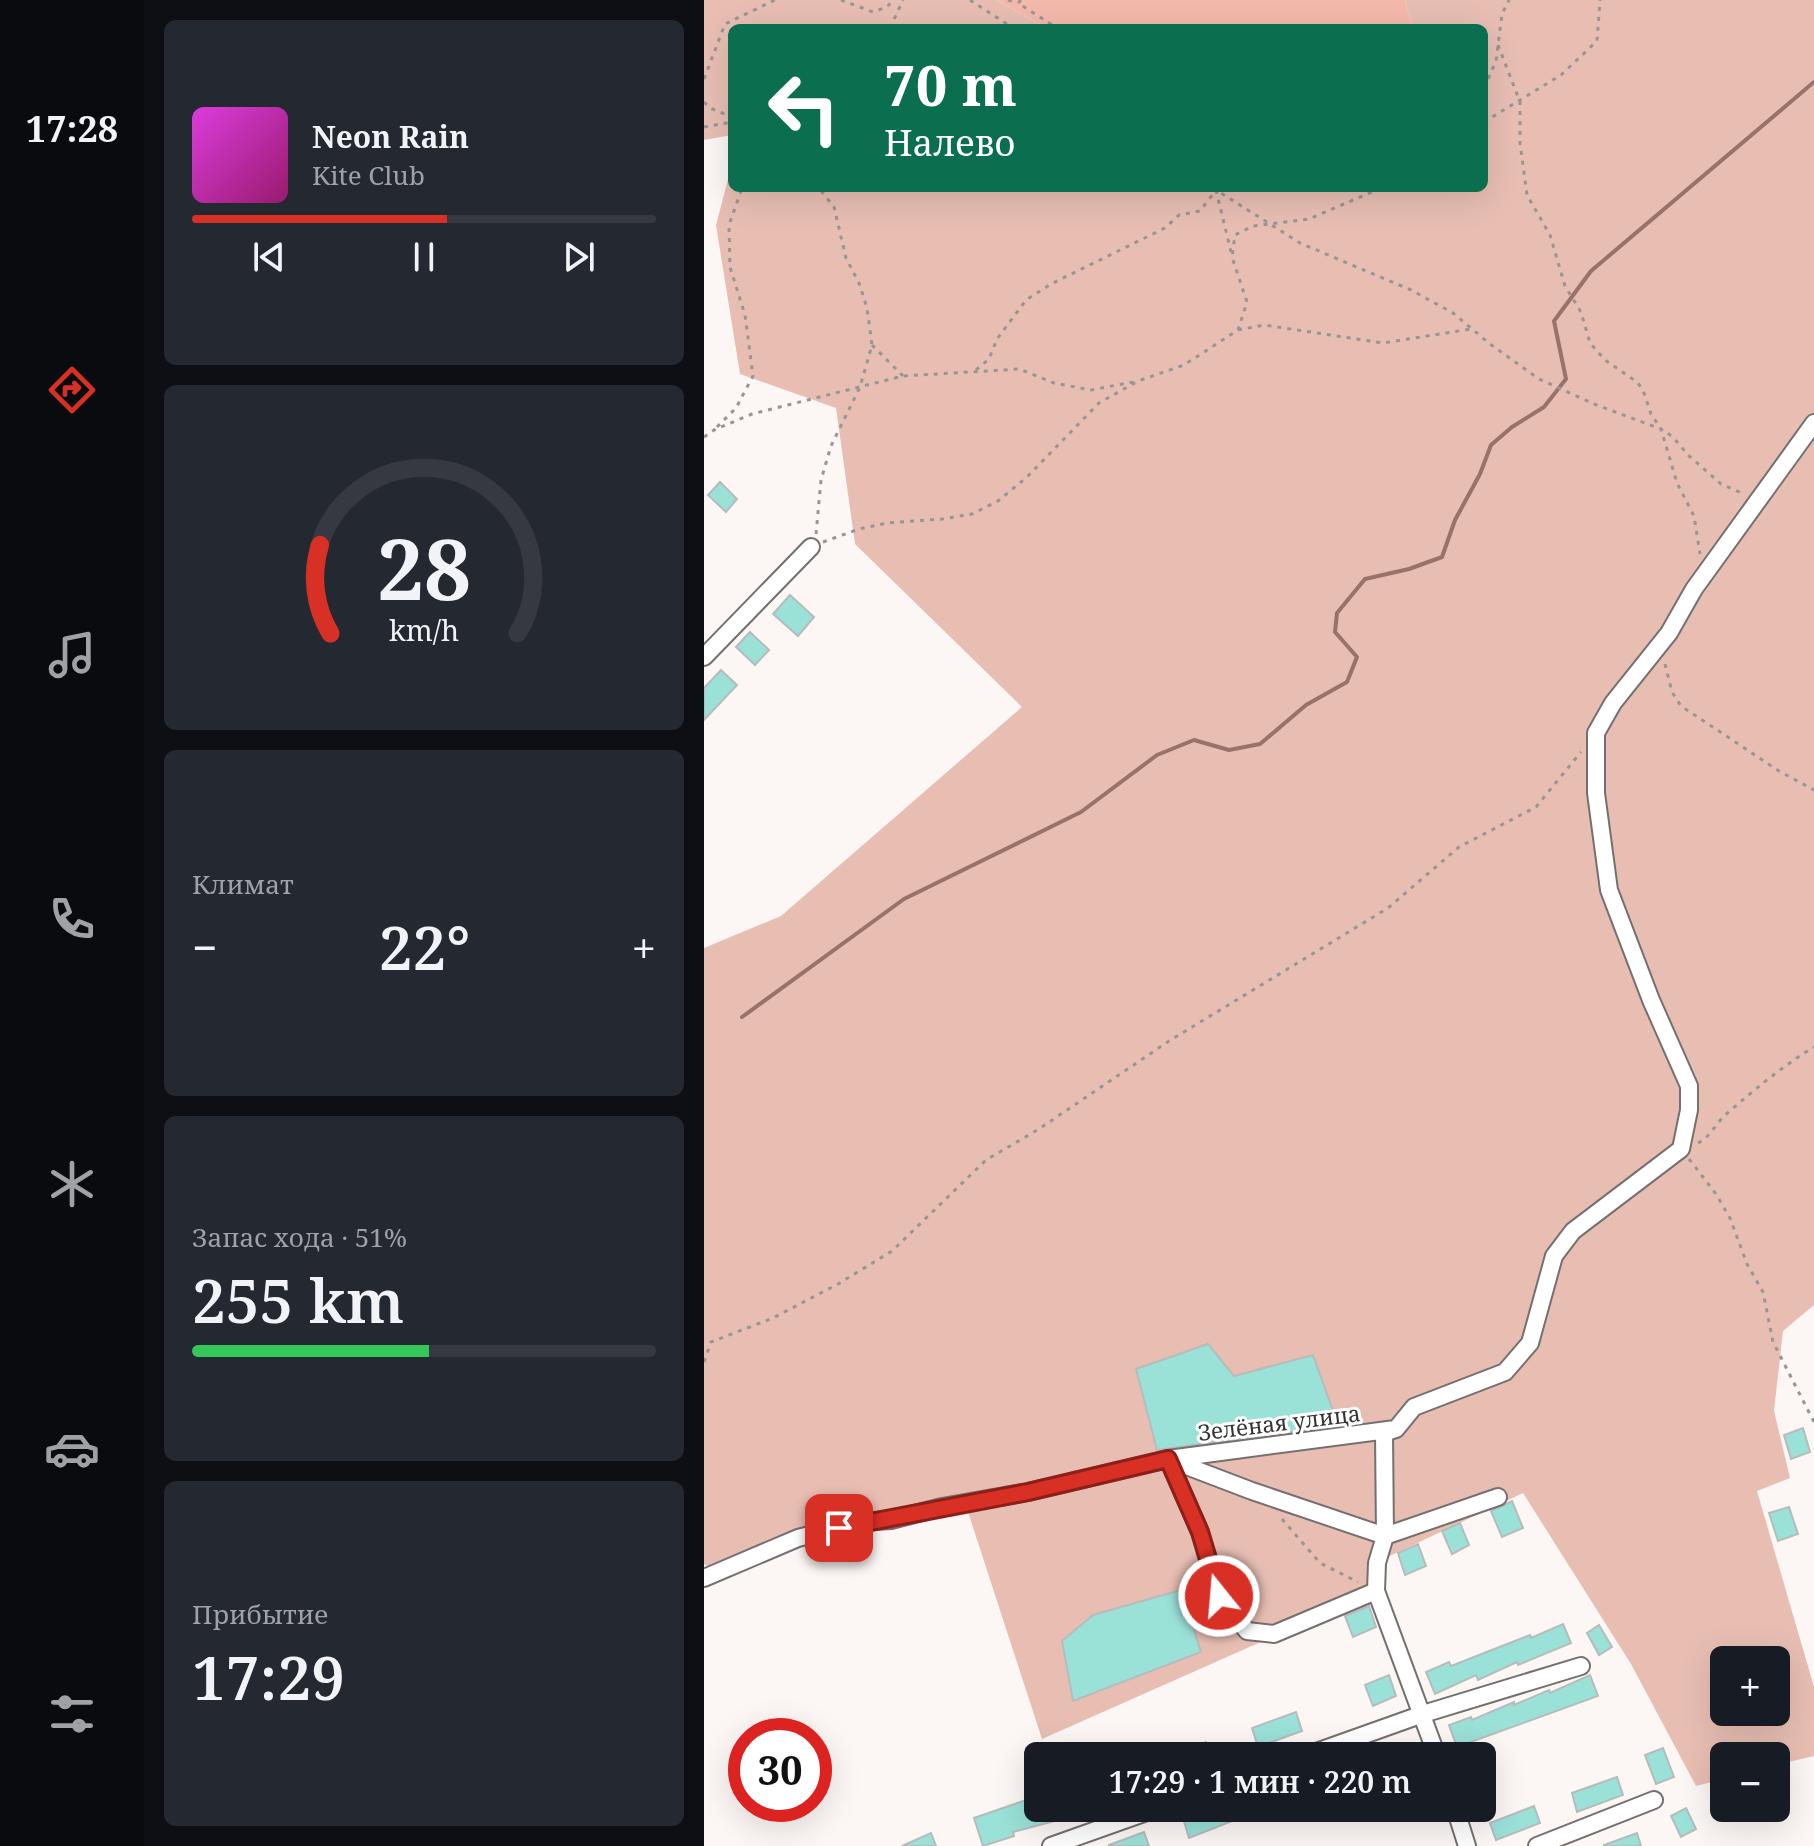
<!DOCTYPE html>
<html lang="ru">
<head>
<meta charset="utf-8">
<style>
	body { margin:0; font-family:"Noto Serif",serif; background:#242831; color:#f1f3f6; height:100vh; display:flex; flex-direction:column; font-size:30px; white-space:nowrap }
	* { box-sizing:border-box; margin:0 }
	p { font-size:26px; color:#9ea1a6 }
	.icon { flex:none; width:44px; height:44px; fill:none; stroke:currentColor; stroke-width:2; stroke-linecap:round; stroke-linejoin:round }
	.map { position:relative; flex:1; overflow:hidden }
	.details { display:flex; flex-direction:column; gap:20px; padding:20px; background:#0d0f14; width:560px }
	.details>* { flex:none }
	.top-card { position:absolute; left:24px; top:24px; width:760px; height:168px; border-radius:12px; box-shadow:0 8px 32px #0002; background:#0b6e4f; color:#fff; overflow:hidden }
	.buttons { position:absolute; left:1006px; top:1646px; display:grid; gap:16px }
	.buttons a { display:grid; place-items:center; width:80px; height:80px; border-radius:12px; background:#171b24; box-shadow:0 8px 32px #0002; font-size:40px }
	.speed { position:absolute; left:24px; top:1718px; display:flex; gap:16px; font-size:40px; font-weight:700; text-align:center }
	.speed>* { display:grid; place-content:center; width:104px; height:104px; border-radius:50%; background:#171b24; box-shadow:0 8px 32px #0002; line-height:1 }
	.speed .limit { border:12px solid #d22; background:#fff; color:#111 }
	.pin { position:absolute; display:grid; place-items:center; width:68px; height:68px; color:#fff; margin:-34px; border-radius:16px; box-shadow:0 4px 12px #0006 }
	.me { position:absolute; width:88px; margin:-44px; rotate:343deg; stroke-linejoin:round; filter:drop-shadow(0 0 6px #0008) }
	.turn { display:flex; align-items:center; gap:28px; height:168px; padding:0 24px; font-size:36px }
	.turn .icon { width:104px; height:104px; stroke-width:2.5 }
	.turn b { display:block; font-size:56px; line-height:68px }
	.big { font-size:60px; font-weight:600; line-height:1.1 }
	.details .card { flex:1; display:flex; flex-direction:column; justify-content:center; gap:12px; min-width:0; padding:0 28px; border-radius:12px; background:#242831 }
	.details .dial { align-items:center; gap:0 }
	.dial svg { height:208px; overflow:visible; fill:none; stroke:#363941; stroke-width:7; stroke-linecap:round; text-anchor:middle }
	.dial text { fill:#f1f3f6; stroke:none }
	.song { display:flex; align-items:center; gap:24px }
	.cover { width:96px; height:96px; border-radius:12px; background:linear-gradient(135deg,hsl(300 70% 55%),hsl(320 70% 35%)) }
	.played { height:8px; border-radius:4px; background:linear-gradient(90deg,#d93025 55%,#363941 55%) }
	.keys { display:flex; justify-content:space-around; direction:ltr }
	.heat { display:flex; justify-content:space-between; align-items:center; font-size:44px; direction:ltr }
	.charge { height:12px; border-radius:6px; background:linear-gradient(90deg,#34c759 51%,#363941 0) }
	.trip { position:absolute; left:320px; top:1742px; width:472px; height:80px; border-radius:12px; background:#171b24; box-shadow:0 8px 32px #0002; font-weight:600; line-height:80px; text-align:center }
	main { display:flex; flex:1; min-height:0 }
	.menu { display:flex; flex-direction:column; width:144px; justify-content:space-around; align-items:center; background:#090b0e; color:#9ea1a6 }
	.menu .icon { width:56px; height:56px }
	.menu .on { color:#d93025 }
	.menu b { font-size:36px; color:#f1f3f6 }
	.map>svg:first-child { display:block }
</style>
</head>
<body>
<main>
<nav class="menu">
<b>17:28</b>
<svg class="icon on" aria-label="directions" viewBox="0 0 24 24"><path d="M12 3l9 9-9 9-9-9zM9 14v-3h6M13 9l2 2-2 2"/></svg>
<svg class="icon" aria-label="music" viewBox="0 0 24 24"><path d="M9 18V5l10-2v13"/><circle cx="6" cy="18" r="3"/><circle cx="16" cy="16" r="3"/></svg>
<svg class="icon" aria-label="phone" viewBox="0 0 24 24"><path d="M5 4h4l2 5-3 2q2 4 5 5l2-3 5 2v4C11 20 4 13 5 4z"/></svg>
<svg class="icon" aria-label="climate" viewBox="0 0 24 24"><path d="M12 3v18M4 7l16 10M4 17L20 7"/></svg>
<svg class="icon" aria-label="car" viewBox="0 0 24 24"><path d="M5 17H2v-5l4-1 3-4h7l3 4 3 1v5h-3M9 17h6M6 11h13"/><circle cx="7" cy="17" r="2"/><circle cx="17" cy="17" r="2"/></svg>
<svg class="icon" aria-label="filters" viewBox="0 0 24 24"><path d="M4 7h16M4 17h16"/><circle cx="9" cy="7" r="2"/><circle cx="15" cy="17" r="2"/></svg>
</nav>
<section class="details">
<div class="card">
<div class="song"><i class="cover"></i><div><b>Neon Rain</b><p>Kite Club</p></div></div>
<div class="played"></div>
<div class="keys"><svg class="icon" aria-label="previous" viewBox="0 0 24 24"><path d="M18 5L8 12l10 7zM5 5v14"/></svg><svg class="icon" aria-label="pause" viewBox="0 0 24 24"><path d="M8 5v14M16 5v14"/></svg><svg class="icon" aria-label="next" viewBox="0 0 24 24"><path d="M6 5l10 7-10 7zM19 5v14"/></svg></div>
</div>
<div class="card dial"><svg viewBox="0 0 100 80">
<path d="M14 69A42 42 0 1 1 86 69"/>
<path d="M14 69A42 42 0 0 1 10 35" stroke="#d93025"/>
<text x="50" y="56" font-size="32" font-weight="700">28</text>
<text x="50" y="72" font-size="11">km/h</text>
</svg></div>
<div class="card"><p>Климат</p>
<div class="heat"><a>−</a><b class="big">22°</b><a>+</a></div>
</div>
<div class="card"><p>Запас хода · 51%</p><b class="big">255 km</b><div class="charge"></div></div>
<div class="card"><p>Прибытие</p><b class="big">17:29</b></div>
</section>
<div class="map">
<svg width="1110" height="1846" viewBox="0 0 1110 1846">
	<rect width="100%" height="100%" fill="#fcf6f4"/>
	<path fill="#e8beb3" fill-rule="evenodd" d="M0,0H293L342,28H28V135L0,140Z
		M701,0H1110V1305L1079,1331L1070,1411L1086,1478L1053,1491L1110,1687V1756L1072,1765V1756H1020V1779L992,1786L927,1664L819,1493L673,1562L672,1591L338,1739L264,1512L156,1522L15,1573L0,1564V948L77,916L318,707L151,544L132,408L36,374L12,225L28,164V188H780V28H709ZM1020,1660H1072V1712H1020Z"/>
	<path fill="#f4b9ab" d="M293,0H701L709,28H342Z"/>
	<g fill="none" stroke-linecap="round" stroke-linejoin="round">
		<path stroke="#9a7269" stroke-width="4" d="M38,1017L200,899L377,812L453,755L490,740L525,750L556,744L602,705L643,682L653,657L631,632L633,613L661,579L705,569L738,557L751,520L776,474L787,445L808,427L840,407L862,379L850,321L887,271L1110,82"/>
	</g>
	<path fill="#9ae1d8" stroke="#b6bcbb" stroke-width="2" d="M16,482L33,499L22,512L4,495Z
		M86,595L110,617L94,636L69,614Z
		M46,632L65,650L51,665L32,647Z
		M17,670L33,685L0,720V688Z
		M504,1344L530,1376L609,1355L634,1425L453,1450L432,1369Z
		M1099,1428L1106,1452L1087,1459L1080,1435Z
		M808,1501L819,1528L798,1537L787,1511Z
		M1085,1507L1094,1534L1074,1541L1065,1513Z
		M756,1523L765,1545L748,1554L738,1531Z
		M714,1544L722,1566L701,1575L694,1553Z
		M477,1590L497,1652L369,1701L358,1641L389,1615Z
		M665,1606L672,1627L649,1637L641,1616Z
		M859,1624L867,1643L814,1665L813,1662L774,1680L772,1675L731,1694L722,1672L745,1662L747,1666L826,1635L827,1638Z
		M895,1625L908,1647L895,1655L883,1633Z
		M685,1675L692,1696L669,1706L661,1685Z
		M886,1675L894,1696L753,1747L745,1725L767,1717L768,1720L810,1702V1705L845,1690L846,1693Z
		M592,1712L598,1731L554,1747L548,1728Z
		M502,1742L506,1756H468V1754Z
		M959,1748L970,1777L952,1784L941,1755Z
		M913,1777L919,1795L873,1812L868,1793Z
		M334,1796V1808H350L354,1820L309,1832L310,1836L279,1846L270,1818Z
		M830,1806L836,1823L792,1840L786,1823Z
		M513,1808H527L531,1820L485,1838L480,1821Z
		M982,1808L992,1829L977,1837L967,1816Z
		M440,1832L445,1846H405V1845Z
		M227,1833L232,1846H198Z
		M933,1833L937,1846H900V1845Z"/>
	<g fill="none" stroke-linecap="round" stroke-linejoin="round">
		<g stroke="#75706f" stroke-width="20">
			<path id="street" d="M0,657L107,547
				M0,1578L94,1538L156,1522L187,1520L238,1507L324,1492L464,1459L548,1491L681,1536L680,1433L692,1429L710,1407L801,1372L826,1343L850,1256L869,1231L977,1149L985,1110V1086L947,1000L905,890L892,793V733L909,703L965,633L990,589L1110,423
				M672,1591L570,1634L543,1631L515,1596L496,1532L464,1459L691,1429
				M601,1756L719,1714L877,1666
				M733,1756L672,1591L673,1563L681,1536L794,1497
				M751,1808L763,1846
				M347,1846L454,1808
				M833,1846L950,1800"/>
		</g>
		<path stroke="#999594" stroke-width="3" stroke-dasharray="4 6" stroke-linecap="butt" d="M137,0L169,12L183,7L189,0
			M266,0L309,28
			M304,0L314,3
			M317,0L314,3L353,28
			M186,28L199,0
			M794,45L816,102V143L823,195L846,235L861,286L877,312L886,343L901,360L933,382L939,390L947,414L957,429L973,483L990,516L996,554
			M0,79L21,24L71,0
			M780,88L792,61L798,14L805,0
			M0,102L6,108L28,117
			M780,122L857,75L893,41L896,0
			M0,127L28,122
			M509,188L596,243L707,290L749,313L786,344L835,379L890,404L957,429L969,437L984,455L1017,484L1040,494
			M512,190L527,252
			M534,330L560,325L679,343L767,329
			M168,345L199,376
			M272,370L285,359L293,339L322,300L347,284L461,228L475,215L496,211L512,190
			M13,427L32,408L49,376L41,315L26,267L25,225L38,188
			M0,437L10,430L48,414L199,376L315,369L350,383L387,390L429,382
			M112,534L117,480L127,446L156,387L168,345L163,308L155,283L142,258L130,207L115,188
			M119,542L155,529L183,523L238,519L268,514L294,501L323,477L395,403L434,381L480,365L534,330L543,302L528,257L531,235L549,226L605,219L677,188
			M961,664L968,692L977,706L1075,771L1110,790
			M994,1143C1005,1138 1011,1125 1020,1116C1049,1091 1077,1067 1110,1047
			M985,1159L1012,1194L1026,1218L1043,1264L1059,1292L1069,1342L1110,1422
			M0,1362L7,1342L69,1318L134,1284L188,1251L282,1160L335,1129L465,1041L684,908L755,847L832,807L877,752
			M578,1519L616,1563L654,1582"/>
		<use href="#street" stroke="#fff" stroke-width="16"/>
	</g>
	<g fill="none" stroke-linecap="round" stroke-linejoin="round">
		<g stroke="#8d1f18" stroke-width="20">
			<path id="route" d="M135,1528L324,1492L464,1459L496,1532L515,1596"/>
		</g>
		<use href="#route" stroke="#d93025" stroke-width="14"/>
	</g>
	<g text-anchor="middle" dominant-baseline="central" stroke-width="6" stroke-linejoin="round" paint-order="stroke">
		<g font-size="22" fill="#353333" stroke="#fff">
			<text transform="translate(575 1422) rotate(-7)">Зелёная улица</text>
		</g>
	</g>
</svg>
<div class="buttons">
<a>+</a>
<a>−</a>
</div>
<div class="speed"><div class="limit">30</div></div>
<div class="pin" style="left:135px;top:1528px;background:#d93025"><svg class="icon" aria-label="arrive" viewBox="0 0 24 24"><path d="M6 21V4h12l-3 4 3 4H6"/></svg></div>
<svg class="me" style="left:515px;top:1596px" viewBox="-20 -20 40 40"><circle r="17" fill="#d93025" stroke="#fff" stroke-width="3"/><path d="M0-11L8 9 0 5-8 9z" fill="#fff"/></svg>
<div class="trip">17:29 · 1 мин · 220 m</div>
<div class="top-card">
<div class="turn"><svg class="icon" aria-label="left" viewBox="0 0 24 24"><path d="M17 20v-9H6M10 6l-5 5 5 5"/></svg><div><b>70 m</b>Налево</div></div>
</div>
</div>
</main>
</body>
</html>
